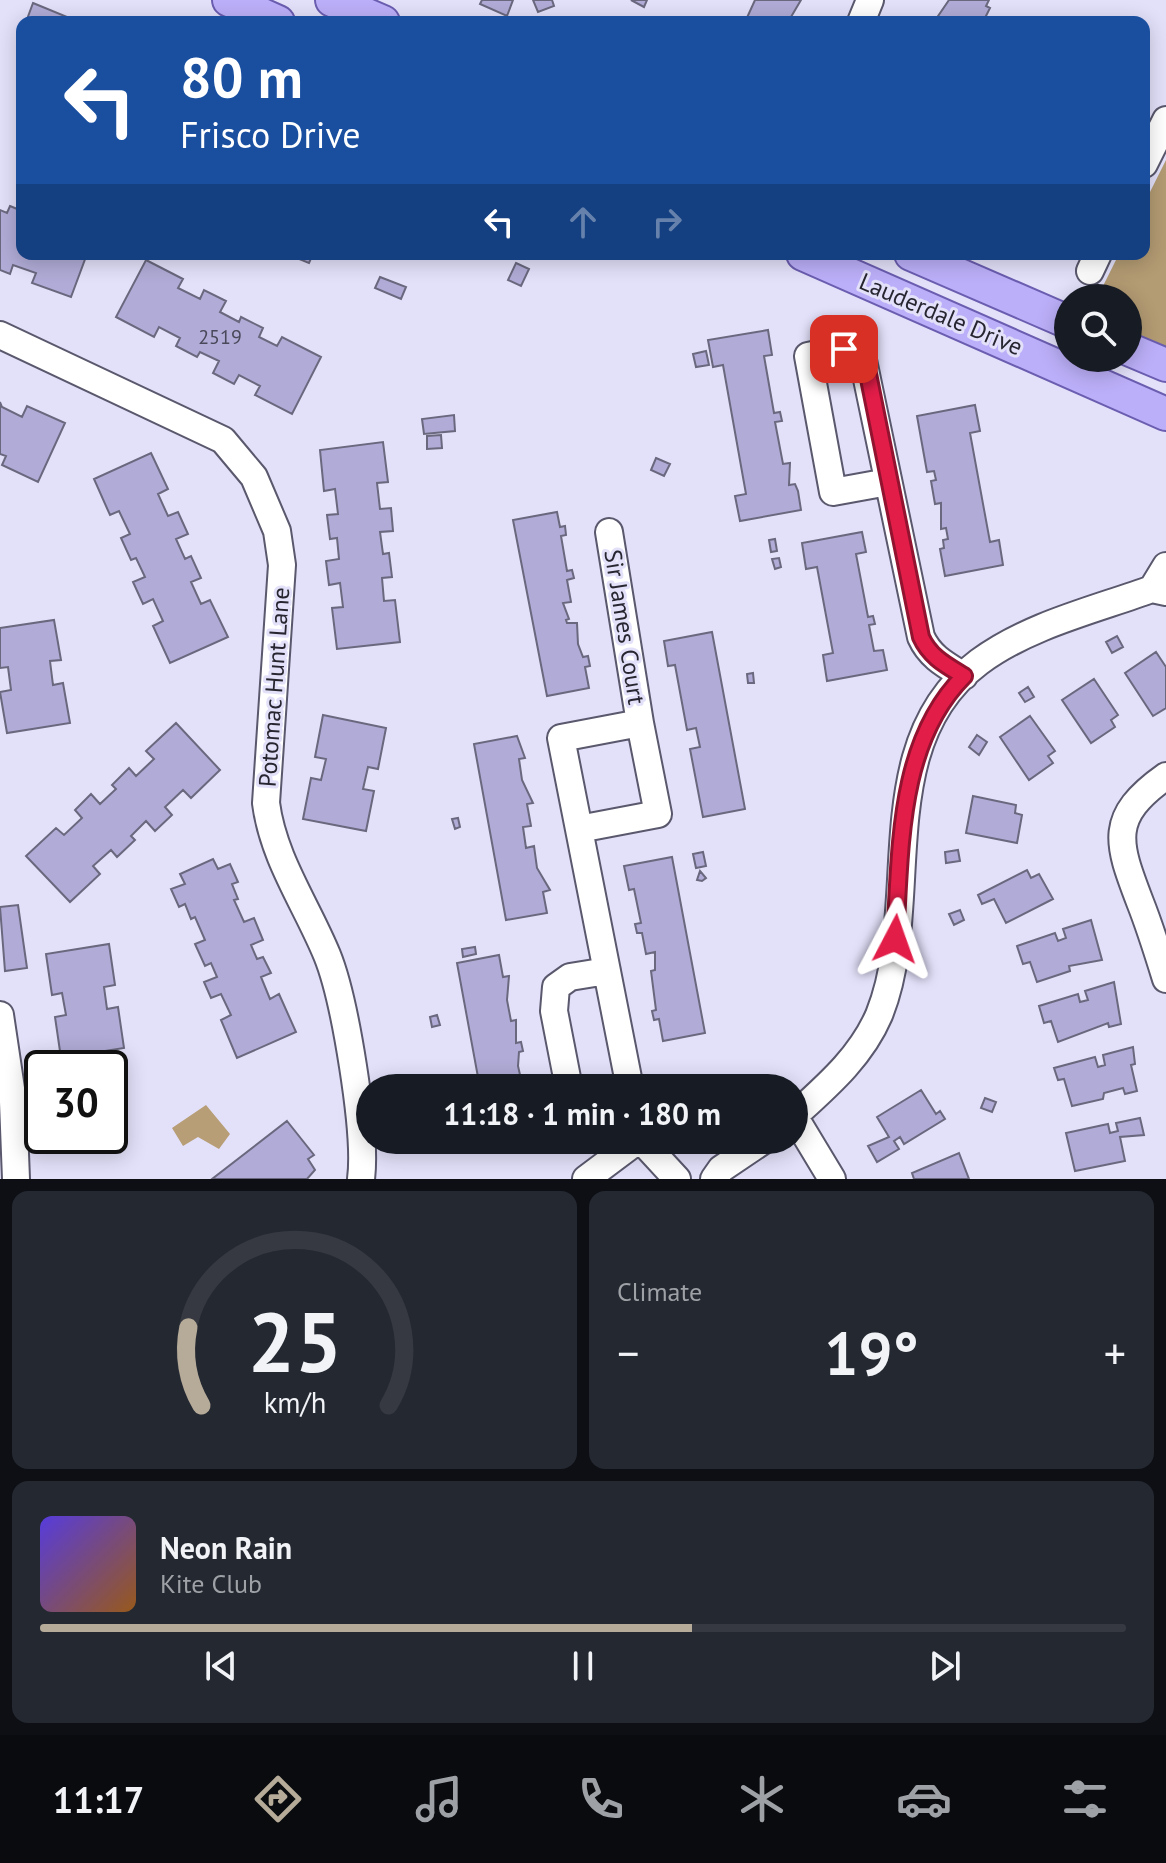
<!DOCTYPE html>
<html lang="en">
<head>
<meta charset="utf-8">
<style>
	body { margin:0; font-family:"PT Sans",sans-serif; background:#242831; color:#f1f3f6; height:100vh; display:flex; flex-direction:column; font-size:30px; white-space:nowrap }
	* { box-sizing:border-box; margin:0 }
	p { font-size:26px; color:#9ea1a6 }
	.icon { flex:none; width:44px; height:44px; fill:none; stroke:currentColor; stroke-width:2; stroke-linecap:round; stroke-linejoin:round }
	.map { position:relative; height:1179px; overflow:hidden }
	.panel { display:flex; flex-direction:column; gap:12px; padding:12px; background:#0d0f14; flex:1 }
	.panel>* { flex:none }
	.top-card { position:absolute; left:16px; top:16px; width:1134px; height:244px; border-radius:16px; box-shadow:0 4px 20px #0003; background:#1a4fa0; color:#fff; overflow:hidden }
	.controls { position:absolute; left:1054px; top:284px; display:grid; gap:16px }
	.controls a { display:grid; place-items:center; width:88px; height:88px; border-radius:50%; background:#171b24; box-shadow:0 4px 20px #0003; font-size:40px }
	.speed { position:absolute; left:24px; top:1050px; display:flex; gap:16px; font-size:40px; font-weight:700; text-align:center }
	.speed>* { display:grid; place-content:center; width:104px; height:104px; border-radius:50%; background:#171b24; box-shadow:0 4px 20px #0003; line-height:1 }
	.speed .limit { border:4px solid #111; border-radius:12px; background:#fff; color:#111 }
	.pin { position:absolute; display:grid; place-items:center; width:68px; height:68px; color:#fff; margin:-34px; border-radius:16px; box-shadow:0 4px 12px #0006 }
	.me { position:absolute; width:88px; margin:-44px; rotate:4deg; stroke-linejoin:round; filter:drop-shadow(0 0 6px #0008) }
	.turn { display:flex; align-items:center; gap:28px; height:168px; padding:0 32px; font-size:36px }
	.turn .icon { width:104px; height:104px; stroke-width:2.5 }
	.turn b { display:block; font-size:56px; line-height:68px }
	.lanes { display:flex; align-items:center; height:76px; padding:0 32px; background:#0003; justify-content:center; gap:40px; direction:ltr }
	.lanes .off { opacity:.35 }
	.big { font-size:60px; font-weight:700; line-height:1.1 }
	.panel .card { flex:1; display:flex; flex-direction:column; justify-content:center; gap:12px; min-width:0; padding:0 28px; border-radius:16px; background:#242831 }
	.panel .dial { align-items:center; gap:0 }
	.dial svg { height:208px; overflow:visible; fill:none; stroke:#363941; stroke-width:7; stroke-linecap:round; text-anchor:middle }
	.dial text { fill:#f1f3f6; stroke:none }
	.song { display:flex; align-items:center; gap:24px }
	.cover { width:96px; height:96px; border-radius:12px; background:linear-gradient(135deg,hsl(250 70% 55%),hsl(30 70% 35%)) }
	.played { height:8px; border-radius:4px; background:linear-gradient(90deg,#b6ab98 60%,#363941 60%) }
	.keys { display:flex; justify-content:space-around; direction:ltr }
	.heat { display:flex; justify-content:space-between; align-items:center; font-size:44px; direction:ltr }
	.panel .tiles { flex:1; display:grid; gap:12px; grid-template-columns:1fr 1fr }
	.card:last-child { grid-column:span 2 }
	.trip { position:absolute; left:356px; top:1074px; width:452px; height:80px; border-radius:40px; background:#171b24; box-shadow:0 4px 20px #0003; font-weight:700; line-height:80px; text-align:center }
	.tabs { display:flex; height:128px; justify-content:space-around; align-items:center; background:#090b0e; color:#9ea1a6 }
	.tabs .icon { width:56px; height:56px }
	.tabs .on { color:#b6ab98 }
	.tabs b { font-size:36px; color:#f1f3f6 }
	.map>svg:first-child { display:block }
</style>
</head>
<body>
<div class="map">
<svg width="1166" height="1179" viewBox="0 0 1166 1179">
	<rect width="100%" height="100%" fill="#e3e1fa"/>
	<path fill="#b39b73" d="M1166,160V347L1128,330V298H1097L1119,254H1144V204Z"/>
	<path fill="#b79e76" d="M206,1105L230,1134L219,1149L198,1137L183,1146L172,1128Z"/>
	<path fill="#b0acd7" stroke="#6a687e" stroke-width="2" d="M482,0H513L507,16L480,4Z
		M533,0H552L554,6L538,12Z
		M631,0H647L644,7Z
		M755,0H801L788,22H745Z
		M949,0H989L986,6L990,8L983,22H934Z
		M33,3L77,21L76,22H26Z
		M10,206L22,211V254H87L71,297L32,283L36,273L13,265L10,274L0,270V210L7,213Z
		M301,254H313L309,263L299,259Z
		M146,260L183,279L178,288L200,299L204,290L226,301L220,312L239,322L241,317L263,328L259,337L277,346L282,337L321,357L292,414L255,395L260,386L239,375L234,384L213,373L219,361L200,352L197,357L176,346L180,338L159,327L154,337L116,317Z
		M516,263L529,269L521,286L508,280Z
		M380,277L406,287L401,299L375,288Z
		M768,330L772,355L764,356L774,413L780,412L782,421L775,422L783,464L790,463L789,485L795,484L798,491L801,510L740,521L735,496L746,494L723,365L713,367L708,340Z
		M706,351L709,365L696,367L693,354Z
		M0,402L2,407L22,417L27,406L65,423L38,482L2,465L6,456L0,454Z
		M975,405L980,431L970,433L990,542L999,540L1003,565L945,576L940,549L944,548L943,540L948,539L946,528L941,529V503L935,504L931,481L936,480L934,471L927,472L917,416Z
		M454,415L455,431L424,434L422,419Z
		M441,435L442,448L427,449V436Z
		M383,442L388,482L377,483L380,509L391,508L393,531L380,532L383,554L389,553L392,577L382,578L384,601L395,600L400,642L337,649L332,608L343,607L340,583L329,585L326,561L339,559L337,538L330,539L327,515L338,514L335,489L324,491L320,450Z
		M151,453L168,489L158,494L168,516L178,512L188,534L176,539L185,559L191,556L201,578L191,582L201,604L210,600L228,637L170,663L153,626L163,621L153,599L143,604L133,582L145,577L136,558L131,560L121,538L130,534L119,511L110,515L94,479Z
		M656,458L670,464L664,476L651,470Z
		M557,512L560,527L565,526L566,535L561,536L567,571L572,570L574,578L567,580L571,602L563,603L569,619L566,620L567,623H577L578,644L583,657L588,656L590,666L585,667L589,688L547,696L513,520Z
		M862,532L866,552L856,554L868,617L873,616L875,624L869,625L874,651L883,650L887,670L827,681L823,655L833,653L817,567L806,569L802,543Z
		M775,539L777,551L771,552L769,540Z
		M779,558L781,567L775,569L772,559Z
		M54,620L61,660L50,661L53,685L63,683L70,723L7,733L0,692L11,690L8,667L0,668V628Z
		M712,632L745,809L703,817L690,749L700,747L696,728L687,730L675,665L668,666L664,641Z
		M1117,636L1123,647L1112,653L1106,642Z
		M1156,652L1166,667V708L1153,716L1125,673Z
		M753,673L754,683H748L747,674Z
		M1094,679L1118,715L1111,720L1115,727L1091,743L1062,700Z
		M1028,687L1034,697L1025,702L1019,693Z
		M323,715L386,728L378,769L368,767L363,789L374,791L366,831L303,819L311,778L321,780L326,759L315,757Z
		M1030,716L1055,751L1048,756L1053,763L1029,780L1000,737Z
		M176,723L220,770L191,798L183,790L165,807L172,815L155,831L146,821L131,836L135,840L117,857L111,850L93,866L100,874L70,902L26,856L56,828L64,835L82,818L75,810L91,794L100,804L116,789L112,785L129,768L136,776L154,759L146,751Z
		M977,735L987,742L979,755L969,747Z
		M517,736L525,758L519,759L522,780L533,803L527,804L531,826L523,827L526,848L534,846L537,868L550,890L543,892L547,913L506,920L474,744Z
		M973,796L1016,805L1015,813L1022,815L1017,843L966,833Z
		M458,818L460,827L455,829L452,819Z
		M958,850L960,861L946,863L945,852Z
		M703,852L706,866L696,868L693,854Z
		M672,857L705,1033L663,1041L659,1019L654,1020L652,1011L656,1010L651,971L655,970V952L646,954L642,933H637L635,924L641,923L634,889L629,890L624,866Z
		M213,859L218,869L230,864L238,882L232,884L238,899L234,900L244,922L254,918L263,940L251,945L257,959L263,957L271,973L261,977L270,999L279,994L296,1032L237,1058L221,1020L231,1015L221,994L211,998L204,982L217,977L211,963L205,966L195,944L205,940L195,917L191,919L185,904L179,907L171,889L185,884L180,874Z
		M1027,870L1031,878L1039,874L1053,899L1006,923L994,899L982,904L978,895Z
		M700,871L706,878L702,881L697,880Z
		M18,905L27,968L5,971L0,907Z
		M960,910L964,920L954,925L949,914Z
		M1091,920L1102,960L1069,966L1070,971L1037,982L1030,962L1023,964L1017,946L1055,933L1058,941L1066,938L1063,929Z
		M109,944L115,985L104,987L107,1009L118,1007L124,1048L61,1058L55,1017L66,1015L62,993L52,995L46,954Z
		M475,947L476,954L463,957L462,949Z
		M499,955L503,977L509,976L507,1000L511,1021L516,1020V1043L521,1042L523,1051L519,1052L518,1066L523,1088H480L457,963Z
		M1114,982L1121,1024L1109,1027L1108,1023L1058,1042L1051,1021L1044,1023L1039,1006L1078,994L1080,1002L1088,1000L1085,991Z
		M437,1015L440,1025L432,1027L430,1017Z
		M1133,1047L1135,1064L1131,1065L1137,1091L1125,1094L1123,1088L1104,1093L1103,1099L1072,1106L1064,1079L1058,1080L1054,1068L1095,1057L1098,1067L1105,1065L1103,1055Z
		M921,1090L936,1114L940,1111L945,1119L904,1144L900,1137L894,1141L899,1149L877,1162L868,1146L889,1137L877,1117Z
		M985,1098L996,1102L992,1112L981,1108Z
		M1140,1118L1144,1135L1120,1137L1125,1161L1075,1171L1066,1133L1108,1124L1110,1133L1118,1131L1116,1123Z
		M287,1121L314,1155L308,1159L315,1170L307,1179H212Z
		M959,1153L969,1179H914L912,1173Z"/>
	<g fill="none" stroke-linecap="round" stroke-linejoin="round">
		<g stroke="#59586d" stroke-width="30">
			<path id="minor" d="M861,22L870,0
				M1144,164L1166,120
				M1090,271L1098,254
				M0,335L223,440L254,477L277,531L282,565L266,803C273,858 306,904 327,955C345,999 367,1133 361,1179
				M888,482L833,492L808,356C828,352 847,344 863,360L921,637C930,657 946,665 964,676
				M609,532L640,723L561,738L630,1088
				M1152,589L1166,566
				M1166,776C1108,817 1117,842 1140,902C1150,927 1158,953 1166,979
				M579,829L658,814L640,723
				M0,1015L13,1102L16,1179
				M569,1088L554,1011L556,987L570,977L607,971
				M794,1116C827,1086 861,1057 879,1015C924,905 868,745 979,662C1029,625 1094,610 1152,589L1166,592
				M794,1116L832,1179
				M641,1140L677,1179
				M586,1179L638,1140
				M714,1179L721,1169L764,1140"/>
		</g>
		<g stroke="#6b5db0" stroke-width="36">
			<path id="major" d="M229,0L278,22
				M332,0L383,22
				M803,254L1166,414
				M911,254L1068,322
				M1128,349L1166,365"/>
		</g>
		<use href="#minor" stroke="#fff" stroke-width="26"/>
		<use href="#major" stroke="#bcaff9" stroke-width="32"/>
	</g>
	<g fill="none" stroke-linecap="round" stroke-linejoin="round">
		<g stroke="#92132f" stroke-width="20">
			<path id="route" d="M844,349L855,352L867,369L921,637C930,657 946,665 964,676C897,743 901,850 895,939"/>
		</g>
		<use href="#route" stroke="#e11d48" stroke-width="14"/>
	</g>
	<g text-anchor="middle" dominant-baseline="central" stroke-width="6" stroke-linejoin="round" paint-order="stroke">
		<g font-size="20" fill="#49485a">
			<text x="220" y="337">2519</text>
		</g>
		<g font-size="24" fill="#272630" stroke="#e3e1fa">
			<text transform="translate(941 314) rotate(23)">Lauderdale Drive</text>
			<text transform="translate(625 627) rotate(81)">Sir James Court</text>
			<text transform="translate(274 687) rotate(-86)">Potomac Hunt Lane</text>
		</g>
	</g>
</svg>
<div class="controls">
<a><svg class="icon" aria-label="search" viewBox="0 0 24 24"><circle cx="10" cy="10" r="6"/><path d="M15 15l6 6"/></svg></a>
</div>
<div class="speed"><div class="limit">30</div></div>
<div class="pin" style="left:844px;top:349px;background:#d93025"><svg class="icon" aria-label="arrive" viewBox="0 0 24 24"><path d="M6 21V4h12l-3 4 3 4H6"/></svg></div>
<svg class="me" style="left:895px;top:939px" viewBox="-20 -20 40 40"><path d="M0-17L14 15 0 8-14 15z" fill="#e11d48" stroke="#fff" stroke-width="4"/></svg>
<div class="trip">11:18 · 1 min · 180 m</div>
<div class="top-card">
<div class="turn"><svg class="icon" aria-label="left" viewBox="0 0 24 24"><path d="M17 20v-9H6M10 6l-5 5 5 5"/></svg><div><b>80 m</b>Frisco Drive</div></div>
<div class="lanes"><svg class="icon" aria-label="left" viewBox="0 0 24 24"><path d="M17 20v-9H6M10 6l-5 5 5 5"/></svg><svg class="icon off" aria-label="ahead" viewBox="0 0 24 24"><path d="M12 20V5M6 11l6-6 6 6"/></svg><svg class="icon off" aria-label="right" viewBox="0 0 24 24"><path d="M7 20v-9h11M14 6l5 5-5 5"/></svg></div>
</div>
</div>
<section class="panel">
<div class="tiles">
<div class="card dial"><svg viewBox="0 0 100 80">
<path d="M14 69A42 42 0 1 1 86 69"/>
<path d="M14 69A42 42 0 0 1 9 39" stroke="#b6ab98"/>
<text x="50" y="56" font-size="32" font-weight="700">25</text>
<text x="50" y="72" font-size="11">km/h</text>
</svg></div>
<div class="card"><p>Climate</p>
<div class="heat"><a>−</a><b class="big">19°</b><a>+</a></div>
</div>
<div class="card">
<div class="song"><i class="cover"></i><div><b>Neon Rain</b><p>Kite Club</p></div></div>
<div class="played"></div>
<div class="keys"><svg class="icon" aria-label="previous" viewBox="0 0 24 24"><path d="M18 5L8 12l10 7zM5 5v14"/></svg><svg class="icon" aria-label="pause" viewBox="0 0 24 24"><path d="M8 5v14M16 5v14"/></svg><svg class="icon" aria-label="next" viewBox="0 0 24 24"><path d="M6 5l10 7-10 7zM19 5v14"/></svg></div>
</div>
</div>
</section>
<nav class="tabs">
<b>11:17</b>
<svg class="icon on" aria-label="directions" viewBox="0 0 24 24"><path d="M12 3l9 9-9 9-9-9zM9 14v-3h6M13 9l2 2-2 2"/></svg>
<svg class="icon" aria-label="music" viewBox="0 0 24 24"><path d="M9 18V5l10-2v13"/><circle cx="6" cy="18" r="3"/><circle cx="16" cy="16" r="3"/></svg>
<svg class="icon" aria-label="phone" viewBox="0 0 24 24"><path d="M5 4h4l2 5-3 2q2 4 5 5l2-3 5 2v4C11 20 4 13 5 4z"/></svg>
<svg class="icon" aria-label="climate" viewBox="0 0 24 24"><path d="M12 3v18M4 7l16 10M4 17L20 7"/></svg>
<svg class="icon" aria-label="car" viewBox="0 0 24 24"><path d="M5 17H2v-5l4-1 3-4h7l3 4 3 1v5h-3M9 17h6M6 11h13"/><circle cx="7" cy="17" r="2"/><circle cx="17" cy="17" r="2"/></svg>
<svg class="icon" aria-label="filters" viewBox="0 0 24 24"><path d="M4 7h16M4 17h16"/><circle cx="9" cy="7" r="2"/><circle cx="15" cy="17" r="2"/></svg>
</nav>
</body>
</html>
